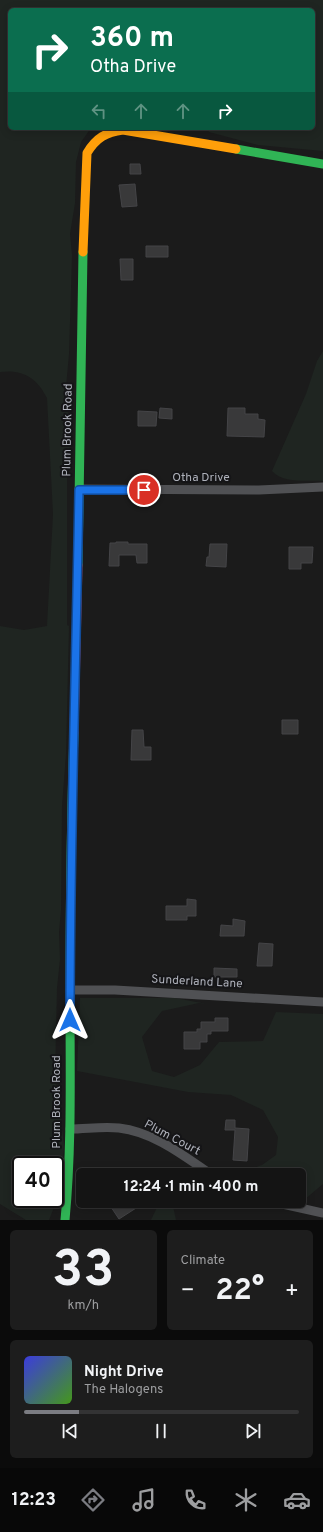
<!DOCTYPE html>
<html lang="en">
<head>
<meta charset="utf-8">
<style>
	body { margin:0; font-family:Overpass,sans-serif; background:#1d1d1d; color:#f1f3f6; height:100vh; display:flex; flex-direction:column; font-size:15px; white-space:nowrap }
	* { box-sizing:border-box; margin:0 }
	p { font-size:13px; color:#9d9ea0 }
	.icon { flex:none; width:22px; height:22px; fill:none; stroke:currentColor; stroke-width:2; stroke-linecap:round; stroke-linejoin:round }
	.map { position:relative; height:1220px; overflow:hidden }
	.details { display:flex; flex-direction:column; gap:10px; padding:10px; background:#0b0b0b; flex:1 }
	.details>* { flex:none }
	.top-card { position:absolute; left:8px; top:8px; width:307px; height:122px; border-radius:6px; box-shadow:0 2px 10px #0003,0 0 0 1px #333334; background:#0b6e4f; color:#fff; overflow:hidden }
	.speed { position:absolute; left:12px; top:1156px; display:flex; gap:8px; font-size:20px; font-weight:700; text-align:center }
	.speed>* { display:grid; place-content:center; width:52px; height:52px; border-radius:50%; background:#141414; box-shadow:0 2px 10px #0003,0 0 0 1px #333334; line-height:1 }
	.speed .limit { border:2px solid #111; border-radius:6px; background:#fff; color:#111 }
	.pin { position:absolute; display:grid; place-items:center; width:34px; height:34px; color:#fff; margin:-17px; border:2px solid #fff; border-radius:50%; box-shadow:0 1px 4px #0007 }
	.me { position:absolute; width:44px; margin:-22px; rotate:0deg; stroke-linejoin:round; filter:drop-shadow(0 0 3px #0008) }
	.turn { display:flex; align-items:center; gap:14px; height:84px; padding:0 16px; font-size:18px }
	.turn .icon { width:52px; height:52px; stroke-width:2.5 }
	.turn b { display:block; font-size:28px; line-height:34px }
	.lanes { display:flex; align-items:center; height:38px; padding:0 16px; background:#0003; justify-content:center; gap:20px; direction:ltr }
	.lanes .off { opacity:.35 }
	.big { font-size:30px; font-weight:700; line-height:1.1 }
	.details .tile { flex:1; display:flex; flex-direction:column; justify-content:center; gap:6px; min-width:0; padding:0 14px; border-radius:6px; background:#1d1d1d }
	.details .dial { align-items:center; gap:0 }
	.dial b { font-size:52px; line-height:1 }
	.song { display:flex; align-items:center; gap:12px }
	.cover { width:48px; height:48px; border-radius:6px; background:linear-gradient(135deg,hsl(240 70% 55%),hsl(100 70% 35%)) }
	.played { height:4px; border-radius:2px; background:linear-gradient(90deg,#7b7c82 20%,#333334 20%) }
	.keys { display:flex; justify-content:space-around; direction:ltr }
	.heat { display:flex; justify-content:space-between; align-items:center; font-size:22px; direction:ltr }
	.details .tiles { flex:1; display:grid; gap:10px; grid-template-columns:1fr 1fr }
	.tile:last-child { grid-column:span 2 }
	.trip { position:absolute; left:76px; top:1168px; width:230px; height:40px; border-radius:6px; background:#141414; box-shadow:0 2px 10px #0003,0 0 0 1px #333334; font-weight:700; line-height:40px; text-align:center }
	.menu { display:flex; height:64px; justify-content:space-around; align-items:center; background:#080808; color:#9d9ea0 }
	.menu .icon { width:28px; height:28px }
	.menu .on { color:#7b7c82 }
	.menu b { font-size:18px; color:#f1f3f6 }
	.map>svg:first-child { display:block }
</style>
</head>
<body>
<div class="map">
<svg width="323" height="1220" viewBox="0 0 323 1220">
	<rect width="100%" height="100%" fill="#1b1b1b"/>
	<path fill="#1f2521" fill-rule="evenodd" d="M0,0H323V151L258,145L209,132L206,128H313V10H10V128H91L81,142L76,162L75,203L70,234L72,255L69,354L66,387L70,445L67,478V625L69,626L66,754L62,806L61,910L59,932L60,959L57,988L55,1078L64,1144L62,1188L49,1220H26L0,1204V626L24,630L47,626L53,514L47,398C37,378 23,369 0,372ZM21,1165H55V1199H21Z
		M323,351V481C307,480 283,484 272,471L306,394L317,361Z
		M80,998H175L207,1004L199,1003L162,1011L142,1037L152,1071L174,1077L200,1065L219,1042L263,1041L276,1012L323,1014V1184L304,1200L299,1199V1175H251L245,1171L262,1165L276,1155L278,1137L263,1110L231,1095L188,1092L77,1071Z
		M160,1201L173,1206L176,1220H151Z"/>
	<path fill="#39393a" stroke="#444447" d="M130,164H140L141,174H130Z
		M135,184L137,206L122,207L119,185Z
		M146,246H168V257H146Z
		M120,259H133V280H121Z
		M160,408L172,409V419L159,418Z
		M228,408H245V414H258V419L265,420L264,437L227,436Z
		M138,411L157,412L156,426H138Z
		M116,542H128V544H147V563H137L136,555H119V566H109L110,543H116Z
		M210,544H227L226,567L206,566L207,557H209Z
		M289,547H313L312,563H301V569H289Z
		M282,720H298V734H282Z
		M132,730H143L144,747H151V760H131Z
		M187,899L196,900V916H187V920H166V906H187Z
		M233,919L245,921L244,936H220L221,925L233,926Z
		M259,943L273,944L272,966H257Z
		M214,968L237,969V977H214Z
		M215,1018H228V1031H211V1034H207V1042H200V1049H184V1032H197V1029H201V1022H215Z
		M226,1120H235V1128L249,1129L247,1161L233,1160L235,1130H225Z
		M121,1201H147L119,1219L111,1207Z"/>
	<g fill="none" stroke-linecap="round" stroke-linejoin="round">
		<path stroke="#505154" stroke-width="9" d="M79,489L259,490L323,487
			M70,990H115L323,1002
			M70,1129C86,1129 103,1126 119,1128C154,1132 184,1156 212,1175
			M269,1201L323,1213"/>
		<path stroke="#30b455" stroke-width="9" d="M236,149L323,164
			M78,565L83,252
			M65,1220C72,1147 70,1073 70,999C70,911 71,822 74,733"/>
		<path stroke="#ff9f0a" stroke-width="9" d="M83,252L87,153C96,138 106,132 123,130L236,149"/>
		<path stroke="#e5322d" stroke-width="9" d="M74,733L78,565"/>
	</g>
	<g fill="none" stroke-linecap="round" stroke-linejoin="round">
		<g stroke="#114b97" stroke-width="10">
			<path id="route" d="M70,1020C70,843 76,666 79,490H144"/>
		</g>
		<use href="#route" stroke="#1a73e8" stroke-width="7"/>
	</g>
	<g text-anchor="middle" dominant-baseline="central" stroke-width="4" stroke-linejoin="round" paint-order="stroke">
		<g font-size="12" fill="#aeb1ba" stroke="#151517">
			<text transform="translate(68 430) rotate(-89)">Plum Brook Road</text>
			<text x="201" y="478">Otha Drive</text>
			<text transform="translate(197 982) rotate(3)">Sunderland Lane</text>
			<text transform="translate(57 1102) rotate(-90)">Plum Brook Road</text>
			<text transform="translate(172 1138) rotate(28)">Plum Court</text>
		</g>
	</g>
</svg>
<div class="speed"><div class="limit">40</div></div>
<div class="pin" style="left:144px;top:490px;background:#d93025"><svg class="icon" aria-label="arrive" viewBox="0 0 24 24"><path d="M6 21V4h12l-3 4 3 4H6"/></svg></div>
<svg class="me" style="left:70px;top:1020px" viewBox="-20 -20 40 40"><path d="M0-17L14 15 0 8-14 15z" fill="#1a73e8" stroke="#fff" stroke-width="4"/></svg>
<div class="trip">12:24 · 1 min · 400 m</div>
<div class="top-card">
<div class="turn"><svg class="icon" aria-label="right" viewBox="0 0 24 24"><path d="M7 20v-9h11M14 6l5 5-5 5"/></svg><div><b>360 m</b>Otha Drive</div></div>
<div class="lanes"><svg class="icon off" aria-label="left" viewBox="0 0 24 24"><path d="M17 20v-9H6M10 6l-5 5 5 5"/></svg><svg class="icon off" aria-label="ahead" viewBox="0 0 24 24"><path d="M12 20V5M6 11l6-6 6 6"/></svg><svg class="icon off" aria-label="ahead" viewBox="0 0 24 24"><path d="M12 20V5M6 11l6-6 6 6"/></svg><svg class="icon" aria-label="right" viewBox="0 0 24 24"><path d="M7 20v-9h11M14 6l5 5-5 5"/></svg></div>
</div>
</div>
<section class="details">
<div class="tiles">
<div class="tile dial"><b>33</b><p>km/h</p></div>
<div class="tile"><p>Climate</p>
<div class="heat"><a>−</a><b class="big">22°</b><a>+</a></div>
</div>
<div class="tile">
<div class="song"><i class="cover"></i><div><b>Night Drive</b><p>The Halogens</p></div></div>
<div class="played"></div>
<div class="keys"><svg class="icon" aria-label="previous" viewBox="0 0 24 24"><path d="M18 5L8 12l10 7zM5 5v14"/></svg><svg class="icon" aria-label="pause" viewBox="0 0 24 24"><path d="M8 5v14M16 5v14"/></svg><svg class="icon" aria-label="next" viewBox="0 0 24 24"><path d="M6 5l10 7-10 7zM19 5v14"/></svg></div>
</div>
</div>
</section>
<nav class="menu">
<b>12:23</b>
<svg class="icon on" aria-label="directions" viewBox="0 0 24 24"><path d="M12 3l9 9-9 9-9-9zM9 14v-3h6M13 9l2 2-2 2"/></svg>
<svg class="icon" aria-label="music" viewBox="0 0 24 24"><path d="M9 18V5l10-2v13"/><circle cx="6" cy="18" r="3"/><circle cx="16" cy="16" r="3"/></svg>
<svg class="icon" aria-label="phone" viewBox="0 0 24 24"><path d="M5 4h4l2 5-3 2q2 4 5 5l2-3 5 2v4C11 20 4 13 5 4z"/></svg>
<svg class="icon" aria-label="climate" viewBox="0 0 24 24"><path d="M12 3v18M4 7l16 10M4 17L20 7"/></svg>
<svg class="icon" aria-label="car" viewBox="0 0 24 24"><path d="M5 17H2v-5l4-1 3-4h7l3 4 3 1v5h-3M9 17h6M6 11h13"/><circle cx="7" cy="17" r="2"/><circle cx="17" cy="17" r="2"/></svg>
</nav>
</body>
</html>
